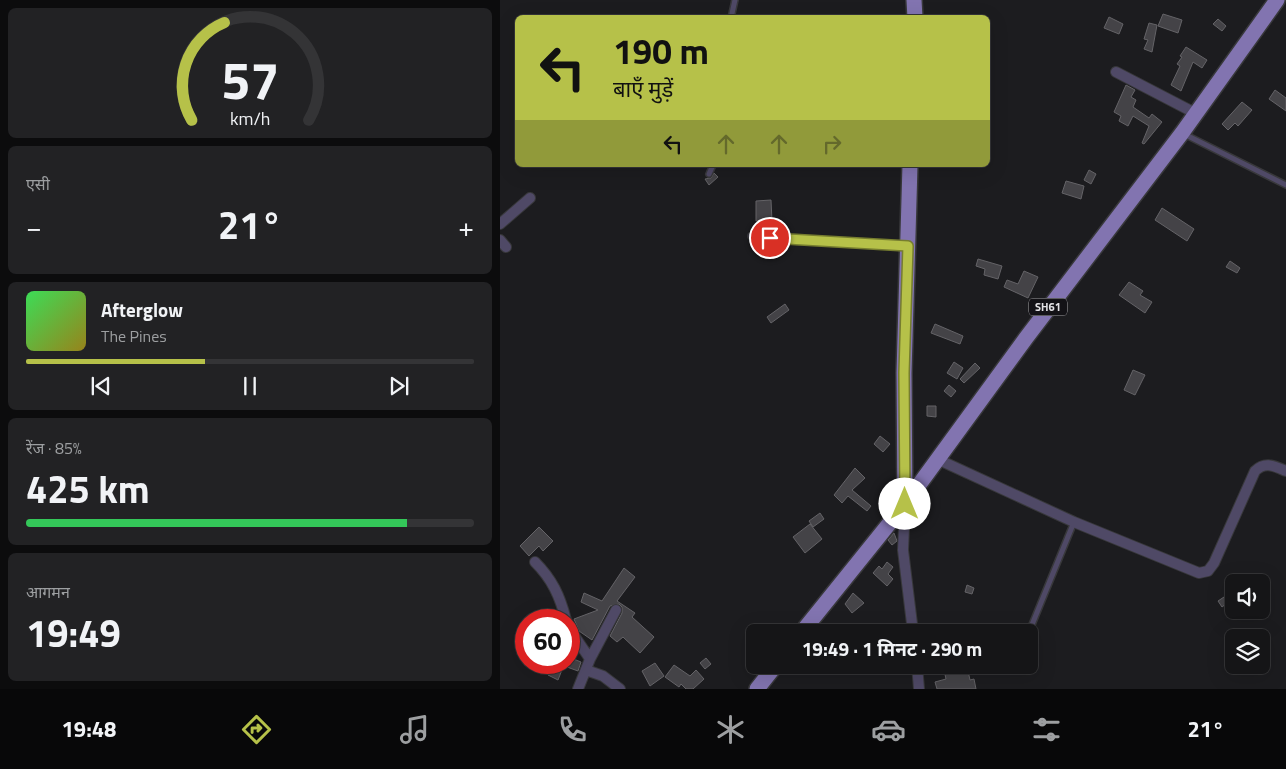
<!DOCTYPE html>
<html lang="hi">
<head>
<meta charset="utf-8">
<style>
	body { margin:0; font-family:"Titillium Web","Noto Sans Devanagari",sans-serif; background:#222224; color:#f1f3f6; height:100vh; display:flex; flex-direction:column; font-size:19px; white-space:nowrap }
	* { box-sizing:border-box; margin:0 }
	p { font-size:16px; color:#9d9fa1 }
	.icon { flex:none; width:28px; height:28px; fill:none; stroke:currentColor; stroke-width:2; stroke-linecap:round; stroke-linejoin:round }
	.map { position:relative; flex:1; overflow:hidden }
	.panel { display:flex; flex-direction:column; gap:8px; padding:8px; background:#0c0c0d; width:500px }
	.panel>* { flex:none }
	.banner { position:absolute; left:15px; top:15px; width:475px; height:152px; border-radius:8px; box-shadow:0 5px 20px #0002,0 0 0 1px #343436; background:#b6c149; color:#111; overflow:hidden }
	.tools { position:absolute; left:725px; top:574px; display:grid; gap:10px }
	.tools a { display:grid; place-items:center; width:45px; height:45px; border-radius:8px; background:#151517; box-shadow:0 5px 20px #0002,0 0 0 1px #343436; font-size:25px }
	.speed { position:absolute; left:15px; top:609px; display:flex; gap:10px; font-size:25px; font-weight:700; text-align:center }
	.speed>* { display:grid; place-content:center; width:65px; height:65px; border-radius:50%; background:#151517; box-shadow:0 5px 20px #0002,0 0 0 1px #343436; line-height:1 }
	.speed .limit { border:8px solid #d22; background:#fff; color:#111 }
	.pin { position:absolute; display:grid; place-items:center; width:42px; height:42px; color:#fff; margin:-21px; border:2px solid #fff; border-radius:50%; box-shadow:0 1px 5px #0007 }
	.me { position:absolute; width:55px; margin:-28px; rotate:0deg; stroke-linejoin:round; filter:drop-shadow(0 0 4px #0008) }
	.turn { display:flex; align-items:center; gap:18px; height:105px; padding:0 15px; font-size:22px }
	.turn .icon { width:65px; height:65px; stroke-width:2.5 }
	.turn b { display:block; font-size:35px; line-height:42px }
	.lanes { display:flex; align-items:center; height:48px; padding:0 15px; background:#0003; justify-content:center; gap:25px; direction:ltr }
	.lanes .off { opacity:.35 }
	.big { font-size:38px; font-weight:700; line-height:1.1 }
	.panel .card { flex:1; display:flex; flex-direction:column; justify-content:center; gap:8px; min-width:0; padding:0 18px; border-radius:8px; background:#222224 }
	.panel .dial { align-items:center; gap:0 }
	.dial svg { height:130px; overflow:visible; fill:none; stroke:#343436; stroke-width:7; stroke-linecap:round; text-anchor:middle }
	.dial text { fill:#f1f3f6; stroke:none }
	.song { display:flex; align-items:center; gap:15px }
	.cover { width:60px; height:60px; border-radius:8px; background:linear-gradient(135deg,hsl(130 70% 55%),hsl(50 70% 35%)) }
	.played { height:5px; border-radius:2px; background:linear-gradient(90deg,#b6c149 40%,#343436 40%) }
	.keys { display:flex; justify-content:space-around; direction:ltr }
	.heat { display:flex; justify-content:space-between; align-items:center; font-size:28px; direction:ltr }
	.charge { height:8px; border-radius:4px; background:linear-gradient(90deg,#34c759 85%,#343436 0) }
	.trip { position:absolute; left:246px; top:624px; width:292px; height:50px; border-radius:8px; background:#151517; box-shadow:0 5px 20px #0002,0 0 0 1px #343436; font-weight:700; line-height:50px; text-align:center }
	.tab-bar { display:flex; height:80px; justify-content:space-around; align-items:center; background:#080809; color:#9d9fa1 }
	.tab-bar .icon { width:35px; height:35px }
	.tab-bar .active { color:#b6c149 }
	.tab-bar b { font-size:22px; color:#f1f3f6 }
	main { display:flex; flex:1; min-height:0 }
	.map>svg:first-child { display:block }
</style>
</head>
<body>
<main>
<section class="panel">
<div class="card dial"><svg viewBox="0 0 100 80">
<path d="M14 69A42 42 0 1 1 86 69"/>
<path d="M14 69A42 42 0 0 1 34 9" stroke="#b6c149"/>
<text x="50" y="56" font-size="32" font-weight="700">57</text>
<text x="50" y="72" font-size="11">km/h</text>
</svg></div>
<div class="card"><p>एसी</p>
<div class="heat"><a>−</a><b class="big">21°</b><a>+</a></div>
</div>
<div class="card">
<div class="song"><i class="cover"></i><div><b>Afterglow</b><p>The Pines</p></div></div>
<div class="played"></div>
<div class="keys"><svg class="icon" aria-label="previous" viewBox="0 0 24 24"><path d="M18 5L8 12l10 7zM5 5v14"/></svg><svg class="icon" aria-label="pause" viewBox="0 0 24 24"><path d="M8 5v14M16 5v14"/></svg><svg class="icon" aria-label="next" viewBox="0 0 24 24"><path d="M6 5l10 7-10 7zM19 5v14"/></svg></div>
</div>
<div class="card"><p>रेंज · 85%</p><b class="big">425 km</b><div class="charge"></div></div>
<div class="card"><p>आगमन</p><b class="big">19:49</b></div>
</section>
<div class="map">
<svg width="786" height="689" viewBox="0 0 786 689">
	<rect width="100%" height="100%" fill="#1c1c1f"/>
	<path fill="#444347" stroke="#646367" d="M663,14L682,20L678,33L658,26Z
		M609,17L623,24L619,34L604,28Z
		M718,19L726,26L722,31L713,24Z
		M649,23L657,25L652,52L644,49L648,40L644,39Z
		M686,47L707,60L702,68L693,62L681,91L671,85L680,66L677,64L682,57L680,56Z
		M626,85L635,90L631,97L636,100L633,107L649,118L652,114L662,122L644,144L642,143L649,126L633,116L628,126L619,121L621,116L614,112Z
		M775,90L786,98V111L769,99Z
		M742,102L752,110L738,126L735,123L728,130L722,124Z
		M589,170L596,174L591,184L584,180Z
		M214,173L218,177L209,185L205,179L211,178Z
		M566,181L584,186L581,199L562,193Z
		M271,200L272,221H256V201Z
		M662,208L694,229L687,241L655,220Z
		M478,259L502,266L498,279L484,275L485,269L476,266Z
		M730,261L740,268L737,273L726,267Z
		M524,271L538,277L528,298L504,287L507,280L518,284Z
		M629,282L643,291L640,295L652,302L645,313L619,295Z
		M285,304L289,310L271,323L267,317Z
		M435,324L463,336L460,344L431,333Z
		M454,362L463,368L457,379L447,373Z
		M475,363L480,368L464,383L460,379Z
		M633,370L645,375L635,395L624,390Z
		M449,385L456,391L451,397L444,391Z
		M427,406H436V417L427,416Z
		M380,436L390,444L383,452L374,444Z
		M355,468L365,478L352,490L371,506L367,511L348,496L342,503L334,495Z
		M320,513L324,519L313,527L309,521Z
		M310,524L322,539L305,553L293,537Z
		M39,527L53,541L43,551L39,546L29,556L20,546Z
		M394,533L397,541L392,545L388,540Z
		M387,562L393,567L388,574L393,579L387,586L373,573L379,566L382,569Z
		M124,568L135,577L117,601L135,613L132,617L154,637L140,653L123,637L117,642L110,636L122,613V607L119,604L110,606L92,640L79,631L74,619L98,610L81,602L84,593L102,601Z
		M467,585L474,588L472,594L465,592Z
		M353,593L364,603L352,613L345,604Z
		M727,595L731,600L722,607L718,601Z
		M71,658L81,662L78,671L67,667Z
		M206,658L211,664L205,669L200,663Z
		M53,662H65L58,680L48,675Z
		M155,663L164,676L150,686L142,671Z
		M174,665L190,676L196,670L204,679L193,689H186L181,684L179,687L165,677Z
		M443,665H451L452,674L468,671L470,680L474,679L476,689H437L435,682L446,679Z"/>
	<g fill="none" stroke-linecap="round" stroke-linejoin="round">
		<g stroke="#38383b" stroke-width="8">
			<path id="service" d="M231,18L235,0
				M684,134L786,185
				M209,174L213,165
				M251,236L405,246
				M529,632L574,522"/>
		</g>
		<g stroke="#38383b" stroke-width="12">
			<path id="minor" d="M616,72L695,113
				M0,224L30,198
				M0,240L6,247
				M437,459L574,522L699,573L708,571L714,563L755,471C765,461 774,466 786,471
				M405,505L403,550L413,632
				M35,562C52,579 60,596 66,620
				M69,628L90,659
				M417,665L419,689
				M86,670L103,676L120,689
				M78,689L90,659L116,610"/>
		</g>
		<g stroke="#38383b" stroke-width="18">
			<path id="primary" d="M414,0L415,18
				M405,504L404,373L410,165
				M302,632L405,504L526,338L682,133L777,0
				M257,689L276,665"/>
		</g>
		<use href="#service" stroke="#4f4966" stroke-width="5"/>
		<use href="#minor" stroke="#4f4966" stroke-width="10"/>
		<use href="#primary" stroke="#8274b0" stroke-width="15"/>
	</g>
	<g fill="none" stroke-linecap="round" stroke-linejoin="round">
		<g stroke="#767d2f" stroke-width="12">
			<path id="route" d="M270,238L408,246L404,373L405,504"/>
		</g>
		<use href="#route" stroke="#b6c149" stroke-width="9"/>
	</g>
	<g text-anchor="middle" dominant-baseline="central" stroke-width="5" stroke-linejoin="round" paint-order="stroke">
		<rect fill="#131216" stroke="#a5a4a7" stroke-width="1" x="529" y="298.5" width="38" height="17" rx="4"/>
		<g font-size="11" font-weight="bold" fill="#e3e2e5">
			<text x="548" y="307">SH61</text>
		</g>
	</g>
</svg>
<div class="tools">
<a><svg class="icon" aria-label="sound" viewBox="0 0 24 24"><path d="M4 9h4l5-4v14l-5-4H4zM17 9q2 3 0 6"/></svg></a>
<a><svg class="icon" aria-label="layers" viewBox="0 0 24 24"><path d="M12 4l9 5-9 5-9-5zM3 14l9 5 9-5"/></svg></a>
</div>
<div class="speed"><div class="limit">60</div></div>
<div class="pin" style="left:270px;top:238px;background:#d93025"><svg class="icon" aria-label="arrive" viewBox="0 0 24 24"><path d="M6 21V4h12l-3 4 3 4H6"/></svg></div>
<svg class="me" style="left:405px;top:504px" viewBox="-20 -20 40 40"><circle r="19" fill="#fff"/><path d="M0-13L10 11 0 6-10 11z" fill="#b6c149"/></svg>
<div class="trip">19:49 · 1 मिनट · 290 m</div>
<div class="banner">
<div class="turn"><svg class="icon" aria-label="left" viewBox="0 0 24 24"><path d="M17 20v-9H6M10 6l-5 5 5 5"/></svg><div><b>190 m</b>बाएँ मुड़ें</div></div>
<div class="lanes"><svg class="icon" aria-label="left" viewBox="0 0 24 24"><path d="M17 20v-9H6M10 6l-5 5 5 5"/></svg><svg class="icon off" aria-label="ahead" viewBox="0 0 24 24"><path d="M12 20V5M6 11l6-6 6 6"/></svg><svg class="icon off" aria-label="ahead" viewBox="0 0 24 24"><path d="M12 20V5M6 11l6-6 6 6"/></svg><svg class="icon off" aria-label="right" viewBox="0 0 24 24"><path d="M7 20v-9h11M14 6l5 5-5 5"/></svg></div>
</div>
</div>
</main>
<nav class="tab-bar">
<b>19:48</b>
<svg class="icon active" aria-label="directions" viewBox="0 0 24 24"><path d="M12 3l9 9-9 9-9-9zM9 14v-3h6M13 9l2 2-2 2"/></svg>
<svg class="icon" aria-label="music" viewBox="0 0 24 24"><path d="M9 18V5l10-2v13"/><circle cx="6" cy="18" r="3"/><circle cx="16" cy="16" r="3"/></svg>
<svg class="icon" aria-label="phone" viewBox="0 0 24 24"><path d="M5 4h4l2 5-3 2q2 4 5 5l2-3 5 2v4C11 20 4 13 5 4z"/></svg>
<svg class="icon" aria-label="climate" viewBox="0 0 24 24"><path d="M12 3v18M4 7l16 10M4 17L20 7"/></svg>
<svg class="icon" aria-label="car" viewBox="0 0 24 24"><path d="M5 17H2v-5l4-1 3-4h7l3 4 3 1v5h-3M9 17h6M6 11h13"/><circle cx="7" cy="17" r="2"/><circle cx="17" cy="17" r="2"/></svg>
<svg class="icon" aria-label="filters" viewBox="0 0 24 24"><path d="M4 7h16M4 17h16"/><circle cx="9" cy="7" r="2"/><circle cx="15" cy="17" r="2"/></svg>
<b>21°</b>
</nav>
</body>
</html>
